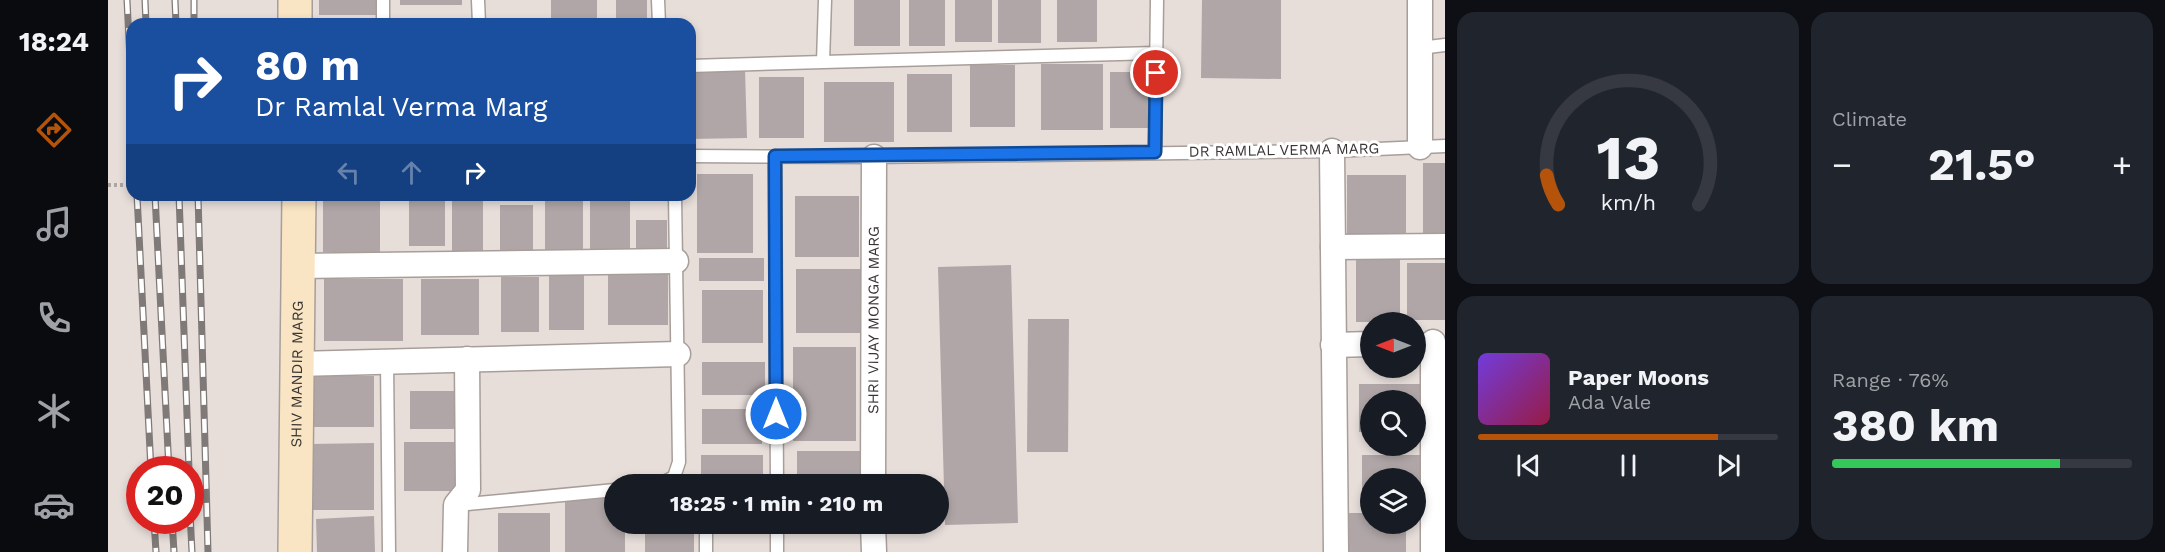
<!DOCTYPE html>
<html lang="en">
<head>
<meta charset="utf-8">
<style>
	body { margin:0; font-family:"Work Sans",sans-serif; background:#20242c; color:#f1f3f6; height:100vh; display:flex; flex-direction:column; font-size:22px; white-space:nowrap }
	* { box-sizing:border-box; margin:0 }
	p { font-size:20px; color:#9ea1a6 }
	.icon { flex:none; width:33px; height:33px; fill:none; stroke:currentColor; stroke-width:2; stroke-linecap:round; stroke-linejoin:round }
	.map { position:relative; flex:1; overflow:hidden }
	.side { display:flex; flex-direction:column; gap:12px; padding:12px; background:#0d0f14; width:720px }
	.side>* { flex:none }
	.guide { position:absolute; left:18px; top:18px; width:570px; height:183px; border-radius:18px; box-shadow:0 3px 9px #0003; background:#1a4fa0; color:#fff; overflow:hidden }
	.needle { width:39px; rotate:270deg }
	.controls { position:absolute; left:1252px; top:312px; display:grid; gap:12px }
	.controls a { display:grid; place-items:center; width:66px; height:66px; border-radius:50%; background:#171b24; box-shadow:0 3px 9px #0003; font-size:30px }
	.speed { position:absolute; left:18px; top:456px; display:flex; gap:12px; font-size:30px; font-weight:700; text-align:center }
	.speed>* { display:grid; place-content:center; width:78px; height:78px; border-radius:50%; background:#171b24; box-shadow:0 3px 9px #0003; line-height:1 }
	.speed .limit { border:9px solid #d22; background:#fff; color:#111 }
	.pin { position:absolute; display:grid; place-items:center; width:51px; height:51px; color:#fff; margin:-26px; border:3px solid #fff; border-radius:50%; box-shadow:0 2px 6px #0007 }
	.me { position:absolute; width:66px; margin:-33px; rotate:0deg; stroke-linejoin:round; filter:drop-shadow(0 0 4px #0008) }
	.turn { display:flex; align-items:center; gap:21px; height:126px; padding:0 30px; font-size:27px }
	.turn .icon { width:78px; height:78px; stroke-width:2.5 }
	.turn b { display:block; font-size:42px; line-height:51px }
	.lanes { display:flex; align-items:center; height:57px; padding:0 30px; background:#0003; justify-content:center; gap:30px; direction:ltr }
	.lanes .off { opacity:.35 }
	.big { font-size:45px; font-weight:700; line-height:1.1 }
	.side .widget { flex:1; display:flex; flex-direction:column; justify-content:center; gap:9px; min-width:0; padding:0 21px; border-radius:18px; background:#20242c }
	.side .dial { align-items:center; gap:0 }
	.dial svg { height:156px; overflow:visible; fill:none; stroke:#363941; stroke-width:7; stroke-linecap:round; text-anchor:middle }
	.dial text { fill:#f1f3f6; stroke:none }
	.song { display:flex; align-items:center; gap:18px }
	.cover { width:72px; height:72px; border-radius:9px; background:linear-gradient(135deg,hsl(260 70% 55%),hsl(340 70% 35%)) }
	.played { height:6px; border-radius:3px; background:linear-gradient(90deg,#b45309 80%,#363941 80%) }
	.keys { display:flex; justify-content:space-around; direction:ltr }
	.heat { display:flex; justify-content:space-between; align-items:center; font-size:33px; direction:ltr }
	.charge { height:9px; border-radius:4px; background:linear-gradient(90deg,#34c759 76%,#363941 0) }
	.side .tiles { flex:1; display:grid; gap:12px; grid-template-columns:repeat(2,1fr) }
	.trip { position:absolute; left:496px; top:474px; width:345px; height:60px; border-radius:30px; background:#171b24; box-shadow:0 3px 9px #0003; font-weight:700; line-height:60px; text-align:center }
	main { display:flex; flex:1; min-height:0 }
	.dock { display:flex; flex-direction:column; width:108px; justify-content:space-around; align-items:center; background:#090b0e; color:#9ea1a6 }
	.dock .icon { width:42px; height:42px }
	.dock .selected { color:#b45309 }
	.dock b { font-size:27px; color:#f1f3f6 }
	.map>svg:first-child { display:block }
</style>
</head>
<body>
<main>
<nav class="dock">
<b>18:24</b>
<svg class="icon selected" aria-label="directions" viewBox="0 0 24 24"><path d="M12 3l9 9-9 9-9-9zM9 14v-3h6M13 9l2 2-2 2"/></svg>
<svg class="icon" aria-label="music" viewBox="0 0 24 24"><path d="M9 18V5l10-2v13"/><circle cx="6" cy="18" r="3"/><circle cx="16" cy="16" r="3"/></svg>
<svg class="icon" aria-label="phone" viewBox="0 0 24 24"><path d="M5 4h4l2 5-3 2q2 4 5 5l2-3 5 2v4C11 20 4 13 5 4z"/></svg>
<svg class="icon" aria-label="climate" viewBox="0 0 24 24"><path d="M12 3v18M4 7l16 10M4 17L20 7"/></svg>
<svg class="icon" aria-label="car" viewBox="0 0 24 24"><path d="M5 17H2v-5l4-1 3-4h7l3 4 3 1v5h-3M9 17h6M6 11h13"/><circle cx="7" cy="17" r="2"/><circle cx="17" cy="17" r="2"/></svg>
</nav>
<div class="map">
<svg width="1337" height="552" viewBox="0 0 1337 552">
	<rect width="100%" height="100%" fill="#e7deda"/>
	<path fill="#b0a6a7" d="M211,0H272V15H211Z
		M292,0H354V5H292Z
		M443,0H489V24H443Z
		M508,0H539V24H508Z
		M746,0H792V46H746Z
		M801,0H837V46H801Z
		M847,0H884V42H847Z
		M890,0H933V43H890Z
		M949,0H989V42H949Z
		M1094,0H1173V79L1093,78Z
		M933,64H995V130H933Z
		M862,65H907V127H862Z
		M637,69L639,138L582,139V71Z
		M1002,72H1043V128H1002Z
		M799,74H844V132H799Z
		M651,77H696V138H651Z
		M716,82H786V142H716Z
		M1315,163H1337V238H1315Z
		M589,174H645V253H589Z
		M1239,175H1298V240L1239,239Z
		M215,195H272V252H215Z
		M301,195H337V246H301Z
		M437,195H475V251H437Z
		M687,196H751V257H687Z
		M482,200H522V249H482Z
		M344,201H375V254H344Z
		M392,205H425V253H392Z
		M528,220H559V252H528Z
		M1248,252H1292V322H1248Z
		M591,258H656V281H591Z
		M1299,263H1337V320H1299Z
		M903,265L910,523L837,525L830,267Z
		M688,269H753V333H688Z
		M500,272H560V325H500Z
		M441,273H476V330H441Z
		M393,277H431V332H393Z
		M216,279H295V341H216Z
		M313,279H371V335H313Z
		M594,290H655V343H594Z
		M920,319H961L960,452H919Z
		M685,347H748V441H685Z
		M594,362H657V395H594Z
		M202,376H266V427H202Z
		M1251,384H1316V432H1308V400H1263V432H1251Z
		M302,391H354V429H302Z
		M594,409H654V444H594Z
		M296,442H350V491H296Z
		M266,443V510H203L202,444Z
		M689,451H754V482H689Z
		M593,455H655V479H593Z
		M1254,455H1318V501H1308V478H1263V501H1254Z
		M457,497H507V524H517V552H457Z
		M390,513H442V552H390Z
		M1238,513H1263V524H1298V552H1238Z
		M266,516L267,552H209L208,519Z
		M537,524H586V552H537Z
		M693,524H753V534H693Z"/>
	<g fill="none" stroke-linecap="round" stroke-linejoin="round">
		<g stroke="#a79e9a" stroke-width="15">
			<path id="lane" d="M275,0V24
				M370,0L371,24
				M550,0L551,24
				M1312,48L1337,45
				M715,62L1048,53
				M582,66L715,62L717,0
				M1047,151L1049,0
				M582,156L766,157L1224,151L1337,146
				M667,156L669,484
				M279,361L281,552
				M552,484L566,477L571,462L567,195
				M349,505L507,490
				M598,524V552
				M669,524V552"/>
		</g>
		<g stroke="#a79e9a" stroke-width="27">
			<g id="street">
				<path d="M1312,0V147"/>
				<path d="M1224,151L1228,552"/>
				<path d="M1225,247L1337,246"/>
				<path d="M190,266L568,261"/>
				<path d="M1325,342V552"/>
				<path d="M1225,345L1263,344"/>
				<path d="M189,364L570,354"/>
				<path id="s1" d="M765,484L766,157"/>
				<path d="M765,524L766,552"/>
				<path d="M347,552L348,505L360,490L359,359"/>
			</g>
		</g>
		<g stroke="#a79e9a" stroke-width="36">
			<g id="secondary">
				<path d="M187,0V24"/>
				<path id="s2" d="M187,552L191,195"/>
			</g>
		</g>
		<path stroke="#aca5a2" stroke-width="4" stroke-dasharray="3 3" stroke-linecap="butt" d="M0,185H24"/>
		<use href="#lane" stroke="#fff" stroke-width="12"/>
		<use href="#street" stroke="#fff" stroke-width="24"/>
		<use href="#secondary" stroke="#f9e5c3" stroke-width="33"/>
		<g stroke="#7f7977" stroke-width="7">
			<path id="rail" d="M19,0L24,100
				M37,0L38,24
				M67,0L68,24
				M86,0V24
				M29,195L43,470
				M47,195L61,470
				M71,195L81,470
				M90,195L100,552
				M82,513L84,552
				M46,520L48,552
				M64,520L66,552"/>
		</g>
		<use href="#rail" stroke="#fff" stroke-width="4.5" stroke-dasharray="14" stroke-linecap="butt"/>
	</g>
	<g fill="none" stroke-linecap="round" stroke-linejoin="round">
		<g stroke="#114b97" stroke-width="15">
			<path id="route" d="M668,414L667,156L1047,152L1048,73"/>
		</g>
		<use href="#route" stroke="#1a73e8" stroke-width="10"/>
	</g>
	<g text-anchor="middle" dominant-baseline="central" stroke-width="6" stroke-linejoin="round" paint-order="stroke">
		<g font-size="15" fill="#393534" stroke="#fff">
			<text transform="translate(1176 150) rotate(-1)">DR RAMLAL VERMA MARG</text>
			<text stroke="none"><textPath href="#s1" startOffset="164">SHRI VIJAY MONGA MARG</textPath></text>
			<text stroke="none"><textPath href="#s2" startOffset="178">SHIV MANDIR MARG</textPath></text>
		</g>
	</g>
</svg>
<div class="controls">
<a><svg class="needle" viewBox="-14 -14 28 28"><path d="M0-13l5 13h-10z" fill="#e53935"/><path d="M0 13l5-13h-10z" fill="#9ea1a6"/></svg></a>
<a><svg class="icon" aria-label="search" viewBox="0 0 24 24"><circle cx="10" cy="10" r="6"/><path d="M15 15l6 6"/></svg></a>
<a><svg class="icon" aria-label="layers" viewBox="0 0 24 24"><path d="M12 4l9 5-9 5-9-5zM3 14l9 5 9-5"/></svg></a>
</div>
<div class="speed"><div class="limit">20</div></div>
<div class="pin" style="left:1048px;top:73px;background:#d93025"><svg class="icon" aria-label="arrive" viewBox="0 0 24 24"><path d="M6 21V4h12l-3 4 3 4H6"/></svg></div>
<svg class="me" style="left:668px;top:414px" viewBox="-20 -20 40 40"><circle r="17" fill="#1a73e8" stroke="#fff" stroke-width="3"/><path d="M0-11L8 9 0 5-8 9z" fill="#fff"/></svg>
<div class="trip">18:25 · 1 min · 210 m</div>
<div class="guide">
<div class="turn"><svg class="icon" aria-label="right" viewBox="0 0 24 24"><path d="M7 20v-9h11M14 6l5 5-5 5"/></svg><div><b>80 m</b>Dr Ramlal Verma Marg</div></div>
<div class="lanes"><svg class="icon off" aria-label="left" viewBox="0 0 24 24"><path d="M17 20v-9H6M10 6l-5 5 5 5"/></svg><svg class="icon off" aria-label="ahead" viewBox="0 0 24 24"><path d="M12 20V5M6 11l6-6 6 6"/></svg><svg class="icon" aria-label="right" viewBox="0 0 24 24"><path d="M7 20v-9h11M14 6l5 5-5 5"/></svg></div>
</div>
</div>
<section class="side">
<div class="tiles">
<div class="widget dial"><svg viewBox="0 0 100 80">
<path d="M14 69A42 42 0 1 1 86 69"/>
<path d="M14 69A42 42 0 0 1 8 54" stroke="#b45309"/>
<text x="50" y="56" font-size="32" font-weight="700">13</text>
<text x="50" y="72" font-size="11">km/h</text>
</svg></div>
<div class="widget"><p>Climate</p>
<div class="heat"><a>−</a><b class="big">21.5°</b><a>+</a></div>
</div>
<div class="widget">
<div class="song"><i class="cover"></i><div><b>Paper Moons</b><p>Ada Vale</p></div></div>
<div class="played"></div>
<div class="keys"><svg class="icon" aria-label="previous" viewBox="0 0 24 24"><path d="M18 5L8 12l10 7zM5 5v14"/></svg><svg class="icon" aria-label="pause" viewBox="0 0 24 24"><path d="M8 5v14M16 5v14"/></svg><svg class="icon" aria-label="next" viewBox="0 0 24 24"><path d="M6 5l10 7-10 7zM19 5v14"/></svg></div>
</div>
<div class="widget"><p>Range · 76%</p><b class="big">380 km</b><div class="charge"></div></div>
</div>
</section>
</main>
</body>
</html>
